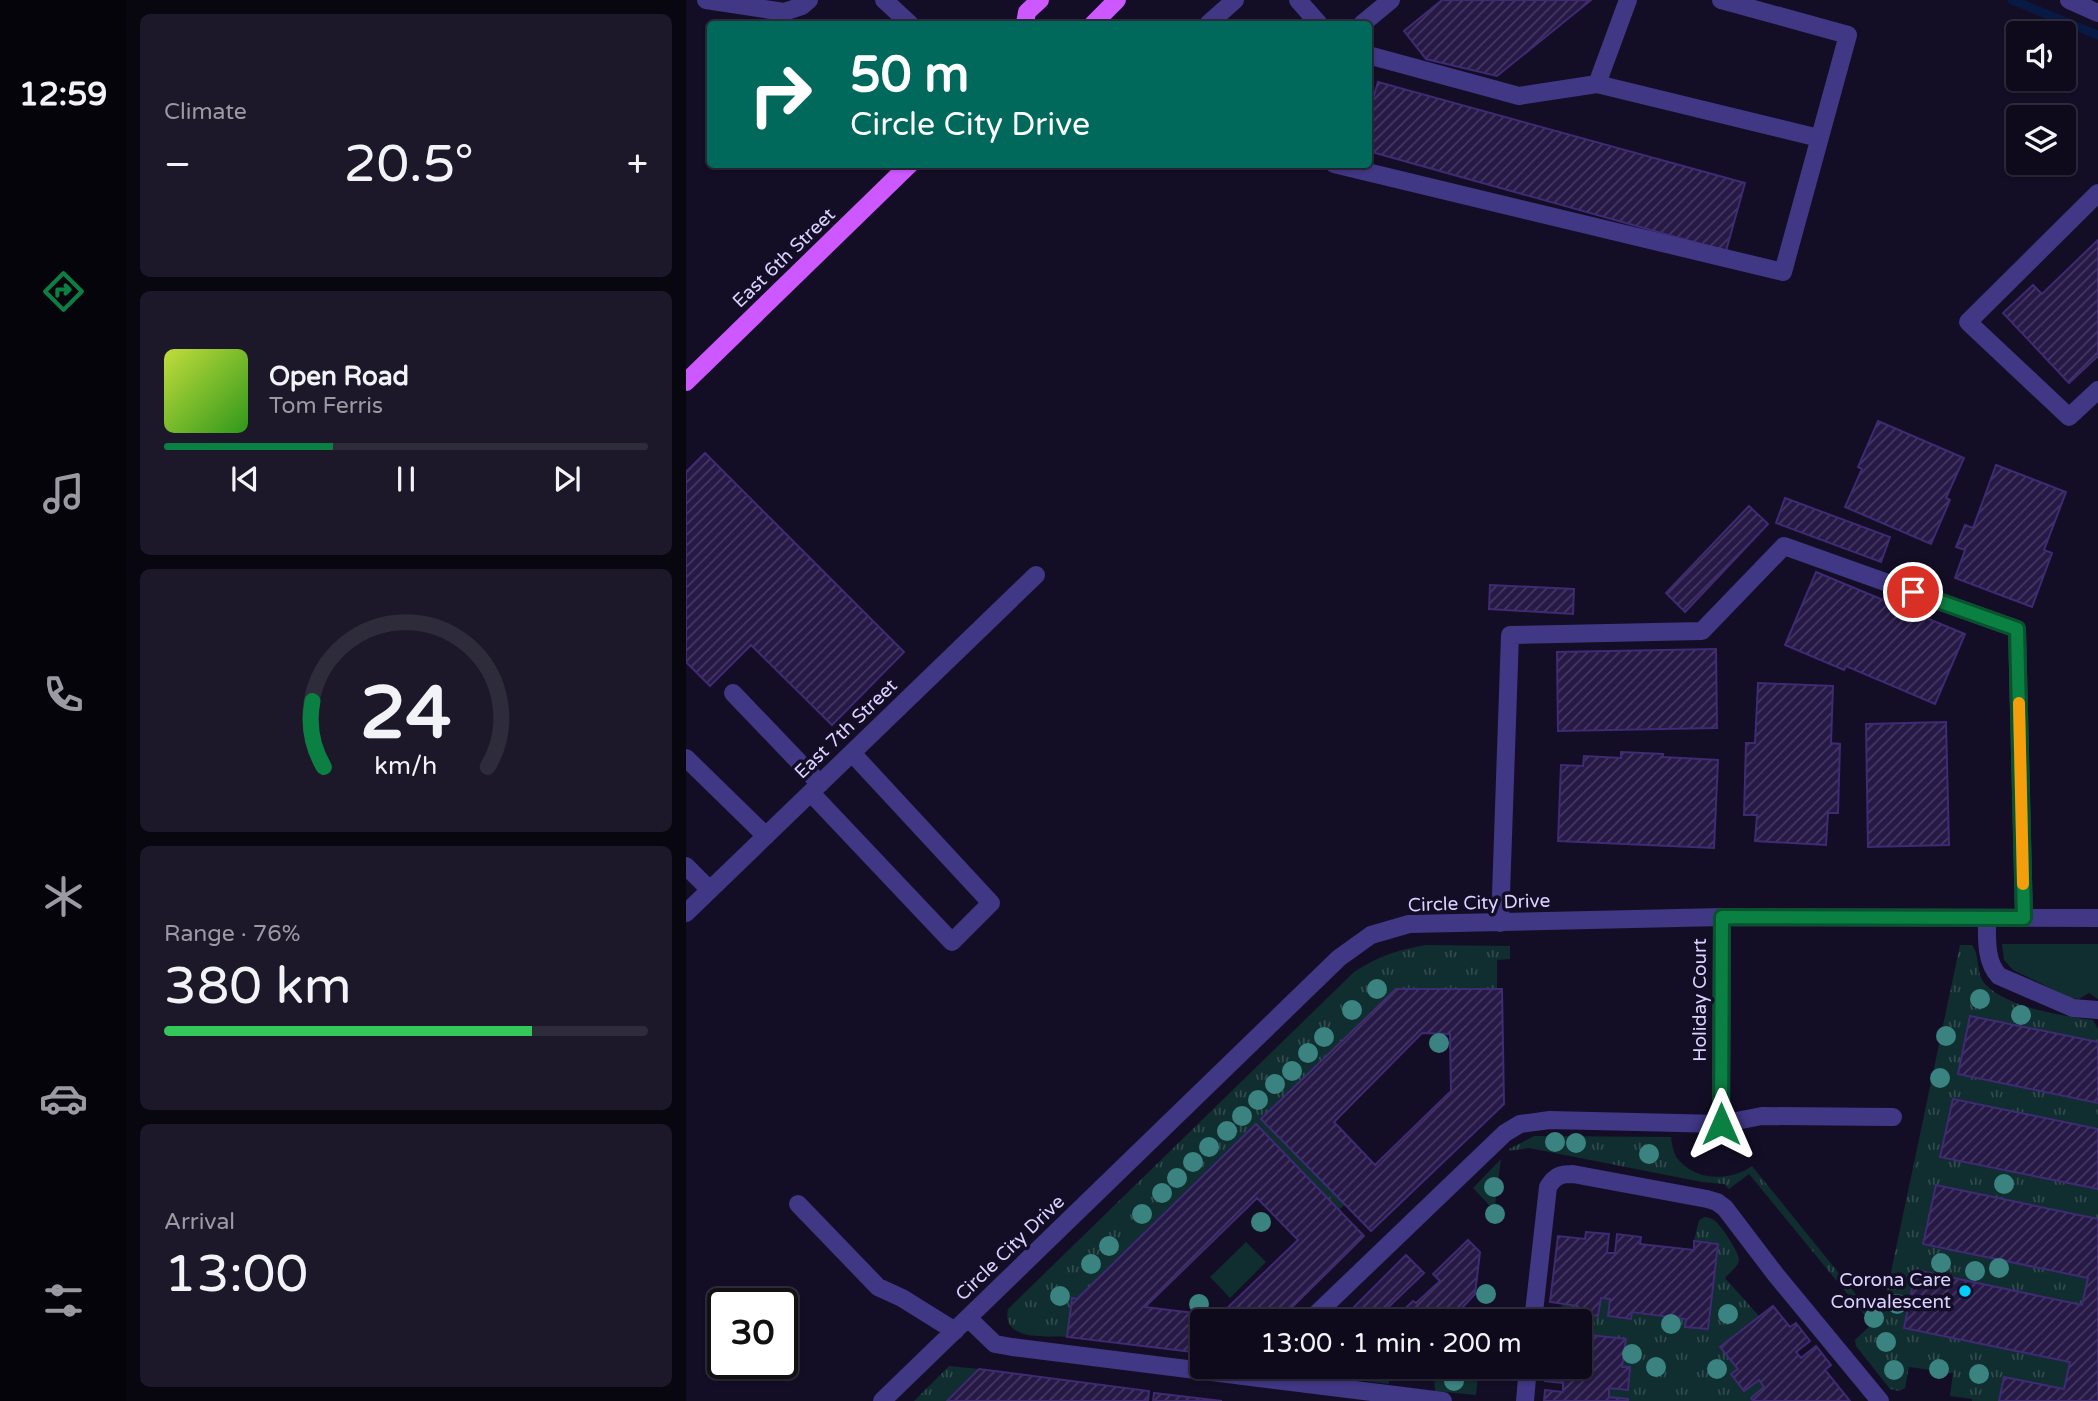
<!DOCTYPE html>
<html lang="en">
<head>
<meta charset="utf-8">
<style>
	body { margin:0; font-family:"Varela Round",sans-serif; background:#1c1829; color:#f1f3f6; height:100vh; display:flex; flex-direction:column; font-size:26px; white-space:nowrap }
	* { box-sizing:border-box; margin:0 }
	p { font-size:23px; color:#9b9aa3 }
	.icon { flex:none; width:38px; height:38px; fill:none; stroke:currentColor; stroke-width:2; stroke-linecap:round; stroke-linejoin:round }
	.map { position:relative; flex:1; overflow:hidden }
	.side { display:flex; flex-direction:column; gap:14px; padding:14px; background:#08060f; width:560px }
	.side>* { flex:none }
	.hud { position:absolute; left:21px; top:21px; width:665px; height:147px; border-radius:7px; box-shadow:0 2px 5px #0004,0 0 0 2px #2e2b3b; background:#00695c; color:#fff; overflow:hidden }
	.tools { position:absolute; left:1320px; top:21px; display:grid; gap:14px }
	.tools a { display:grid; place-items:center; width:70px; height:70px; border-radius:7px; background:#0e0a1c; box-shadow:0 2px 5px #0004,0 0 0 2px #2e2b3b; font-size:35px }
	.speed { position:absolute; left:21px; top:1288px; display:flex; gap:14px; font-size:35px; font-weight:700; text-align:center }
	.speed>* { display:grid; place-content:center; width:91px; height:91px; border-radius:50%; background:#0e0a1c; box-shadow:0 2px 5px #0004,0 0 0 2px #2e2b3b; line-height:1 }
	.speed .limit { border:4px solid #111; border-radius:10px; background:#fff; color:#111 }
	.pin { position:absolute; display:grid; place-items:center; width:60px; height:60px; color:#fff; margin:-30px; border:4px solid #fff; border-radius:50%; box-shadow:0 2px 7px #0007 }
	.me { position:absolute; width:77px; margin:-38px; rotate:0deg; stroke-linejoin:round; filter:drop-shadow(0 0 5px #0008) }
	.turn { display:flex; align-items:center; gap:24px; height:147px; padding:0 28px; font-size:32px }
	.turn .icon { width:91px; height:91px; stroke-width:2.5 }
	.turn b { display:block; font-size:49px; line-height:60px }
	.big { font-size:52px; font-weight:600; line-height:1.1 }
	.side .card { flex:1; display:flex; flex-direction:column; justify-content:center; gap:10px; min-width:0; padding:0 24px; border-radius:10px; background:#1c1829 }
	.side .dial { align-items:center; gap:0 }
	.dial svg { height:182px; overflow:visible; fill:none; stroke:#2e2b3b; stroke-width:7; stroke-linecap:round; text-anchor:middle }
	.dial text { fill:#f1f3f6; stroke:none }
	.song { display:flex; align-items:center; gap:21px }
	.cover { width:84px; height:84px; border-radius:10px; background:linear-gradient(135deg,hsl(70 70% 55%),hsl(110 70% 35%)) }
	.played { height:7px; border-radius:4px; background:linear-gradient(90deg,#0b8043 35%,#2e2b3b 35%) }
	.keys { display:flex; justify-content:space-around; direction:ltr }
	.heat { display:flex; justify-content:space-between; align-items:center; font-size:38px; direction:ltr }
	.charge { height:10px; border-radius:5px; background:linear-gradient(90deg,#34c759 76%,#2e2b3b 0) }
	.trip { position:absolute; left:504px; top:1309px; width:402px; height:70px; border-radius:7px; background:#0e0a1c; box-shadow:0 2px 5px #0004,0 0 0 2px #2e2b3b; font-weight:600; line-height:70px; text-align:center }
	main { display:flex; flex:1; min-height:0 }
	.tabs { display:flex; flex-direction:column; width:126px; justify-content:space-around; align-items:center; background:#06040b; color:#9b9aa3 }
	.tabs .icon { width:49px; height:49px }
	.tabs .on { color:#0b8043 }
	.tabs b { font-size:32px; color:#f1f3f6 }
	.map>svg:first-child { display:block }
</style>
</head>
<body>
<main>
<nav class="tabs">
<b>12:59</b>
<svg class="icon on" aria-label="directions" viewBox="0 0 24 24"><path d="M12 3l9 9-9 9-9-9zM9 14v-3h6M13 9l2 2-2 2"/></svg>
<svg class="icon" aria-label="music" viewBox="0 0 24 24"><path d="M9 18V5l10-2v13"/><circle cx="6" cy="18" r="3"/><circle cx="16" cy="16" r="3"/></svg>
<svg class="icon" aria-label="phone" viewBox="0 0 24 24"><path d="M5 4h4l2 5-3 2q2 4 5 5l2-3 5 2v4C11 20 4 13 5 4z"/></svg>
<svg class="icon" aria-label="climate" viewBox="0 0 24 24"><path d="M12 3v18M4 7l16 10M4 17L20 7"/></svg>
<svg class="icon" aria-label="car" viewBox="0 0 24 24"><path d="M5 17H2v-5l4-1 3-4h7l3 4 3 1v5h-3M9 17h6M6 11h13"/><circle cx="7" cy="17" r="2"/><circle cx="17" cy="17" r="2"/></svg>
<svg class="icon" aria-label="filters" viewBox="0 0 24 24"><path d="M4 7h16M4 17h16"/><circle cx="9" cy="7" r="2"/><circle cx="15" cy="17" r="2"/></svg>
</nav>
<section class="side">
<div class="card"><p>Climate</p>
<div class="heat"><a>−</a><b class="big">20.5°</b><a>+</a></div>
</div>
<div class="card">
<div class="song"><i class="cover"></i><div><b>Open Road</b><p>Tom Ferris</p></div></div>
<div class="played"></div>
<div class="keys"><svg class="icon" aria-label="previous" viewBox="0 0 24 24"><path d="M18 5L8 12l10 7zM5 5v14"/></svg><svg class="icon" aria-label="pause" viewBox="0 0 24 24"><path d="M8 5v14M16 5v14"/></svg><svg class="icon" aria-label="next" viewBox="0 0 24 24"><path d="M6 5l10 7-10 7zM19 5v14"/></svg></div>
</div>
<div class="card dial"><svg viewBox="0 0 100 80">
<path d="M14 69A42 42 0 1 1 86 69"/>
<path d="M14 69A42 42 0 0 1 9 40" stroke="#0b8043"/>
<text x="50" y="56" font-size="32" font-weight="700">24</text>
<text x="50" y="72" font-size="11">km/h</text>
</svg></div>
<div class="card"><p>Range · 76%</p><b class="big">380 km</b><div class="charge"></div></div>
<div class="card"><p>Arrival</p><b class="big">13:00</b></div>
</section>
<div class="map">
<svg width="1412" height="1401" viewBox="0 0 1412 1401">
	<defs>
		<pattern id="grass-tufts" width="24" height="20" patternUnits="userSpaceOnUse" patternTransform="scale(1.75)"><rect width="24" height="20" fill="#102d2f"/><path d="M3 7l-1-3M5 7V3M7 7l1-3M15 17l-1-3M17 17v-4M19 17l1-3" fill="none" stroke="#324a4e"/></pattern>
		<pattern id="building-hatch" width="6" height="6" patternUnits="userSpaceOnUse" patternTransform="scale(1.75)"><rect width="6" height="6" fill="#261946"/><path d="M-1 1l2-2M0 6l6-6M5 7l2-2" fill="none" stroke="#453962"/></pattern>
	</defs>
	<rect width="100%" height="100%" fill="#130e25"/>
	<path fill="url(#grass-tufts)" d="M740,945L824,946V959L811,960V989H710L576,1119L659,1204L653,1210L570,1124L391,1299H386L381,1337C360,1336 315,1341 322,1309L668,972C695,955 708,951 740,945Z
		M1274,945H1286C1295,957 1289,974 1300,985C1323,1008 1376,1016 1407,1020L1412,1029V1042L1285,1016L1272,1074L1412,1103V1129L1267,1099L1254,1157L1412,1189V1219L1250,1185L1237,1244L1402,1278L1396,1305L1230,1270L1384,1362L1378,1389L1318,1377L1313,1401H1286V1399L1264,1396L1267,1373L1223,1367L1219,1388L1213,1391L1204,1389L1170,1346L1169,1340L1186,1324L1063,1174L1043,1189L1038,1184L1016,1182L843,1148L824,1151L823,1149L848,1136L985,1137C986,1144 987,1152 991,1158C1008,1181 1044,1182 1066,1166L1194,1324Z
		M1019,1217C1024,1218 1025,1218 1029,1221C1035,1225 1054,1254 1053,1260C1052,1267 1043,1273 1039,1278L1073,1316L1035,1347L1052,1369L1045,1375L1058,1391L1073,1380L1078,1387L1065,1398L1067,1401H942L941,1399L923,1397V1388L942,1390L943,1367H936L939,1339L894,1334V1321H874L876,1304L892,1306L891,1314L912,1316L915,1298L924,1299L922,1316L945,1319L946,1312L1000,1319V1327L1022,1329L1032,1244L1008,1241L1013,1220Z
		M263,1366L293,1369L261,1401H228Z"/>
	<path fill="#102d2f" d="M1316,944H1412V999L1403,993L1393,999L1384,998L1327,970L1318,960Z
		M815,1159L809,1206L803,1205L787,1188Z
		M560,1242L580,1262L544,1298L524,1277Z
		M606,1367H628L634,1373L640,1367H662L670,1375L673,1372L703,1376V1384L608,1372Z
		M740,1367H793L790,1395L749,1391L748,1376Z"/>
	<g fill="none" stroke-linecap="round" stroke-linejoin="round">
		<path stroke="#081943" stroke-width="9" d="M1326,0L1412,35"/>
	</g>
	<path fill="url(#building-hatch)" stroke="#3f2a73" stroke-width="2" fill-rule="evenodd" d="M756,0H905L811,76L740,59L718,31Z
		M692,82L1059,183L1040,251L682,151V115Z
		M1412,240V356L1383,383L1317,313L1347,285L1356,294Z
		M1192,421L1278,458L1260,498L1264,500L1245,544L1159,507L1176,469L1172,467Z
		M19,453L218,652L146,725L65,645L24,686L0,662V472Z
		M1310,465L1380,492L1358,550L1366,553L1346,607L1269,578L1279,550L1270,547L1279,525L1287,528Z
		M1099,498L1204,537L1195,562L1090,523Z
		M1063,506L1082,524L999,612L980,593Z
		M1130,572L1279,634L1249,704L1160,666L1158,670L1099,645Z
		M804,585L888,589L887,614L803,609Z
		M1030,649L1031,728L872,731L871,652Z
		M1072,683L1147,686L1145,743L1154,744L1152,813H1142L1140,845L1069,841L1071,815H1058L1060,743H1069Z
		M1260,722L1263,845L1182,847L1180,724Z
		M935,752L977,754V757L1032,760L1028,848L872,841L875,765L897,766L898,756L935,758Z
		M710,989H816L818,1104L685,1231L575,1119ZM736,1033L764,1034L765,1091L689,1165L648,1122Z
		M1284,1016L1412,1042V1103L1272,1074Z
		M1267,1099L1412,1129V1189L1254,1157Z
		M570,1124L678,1236L592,1321H516V1353L381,1337L386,1298L391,1299ZM571,1198L612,1240L533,1316L459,1307Z
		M1250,1185L1412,1219V1401H1313L1318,1377L1378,1389L1384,1362L1218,1328L1230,1270L1396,1305L1402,1278L1237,1244Z
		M900,1232L923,1234L921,1253H929L931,1234L955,1237L954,1244L1008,1250V1241L1032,1244L1022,1329L999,1327L1000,1319L946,1312L945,1319L922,1316L924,1299L915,1298L912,1316L891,1314L892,1306L864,1302L872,1236L899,1239Z
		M782,1240L794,1252L789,1294L773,1311L777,1315L770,1321H706L727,1301L730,1303L754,1281L747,1274Z
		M720,1255L738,1273L688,1321H662L658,1317Z
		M1087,1306L1104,1327L1110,1323L1124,1341L1110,1352L1115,1358L1130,1346L1145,1365L1139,1370L1164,1401H1067L1065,1398L1078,1387L1073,1380L1058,1391L1045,1374L1052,1369L1034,1347Z
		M894,1334L940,1339L936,1367H944L942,1390L923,1388V1397L942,1399V1401H858L859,1390L877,1392V1383L859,1381L861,1367H894Z
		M662,1367H724L715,1375L709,1370L703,1376L673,1372L670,1375Z
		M293,1369L463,1391L462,1401H261Z
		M468,1393L536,1401H467Z"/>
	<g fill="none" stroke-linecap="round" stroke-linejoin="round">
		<path stroke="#403785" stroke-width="18" d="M20,0L98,12L116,6L123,0
			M198,0L224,24
			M612,0L633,24
			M1383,0L1412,13
			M522,24L549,0
			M676,24L705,0
			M682,55L833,96L911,84L942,0
			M911,84L1133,138
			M648,164L1097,272L1162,35L1035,0
			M1412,193L1282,322L1383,417L1412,390
			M47,693L134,784
			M0,758L80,836
			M125,793L266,942L305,903L166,753
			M0,866L24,890
			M0,913L350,575
			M1301,918C1301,938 1299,961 1313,976L1387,1008L1412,1010
			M814,923L824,635L1016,631L1098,546L1331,629L1338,918
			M1035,1124L1036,917
			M112,1204L192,1287L216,1298L269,1331
			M282,1318L309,1344L326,1347L757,1401
			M623,1321L819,1133L834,1124L864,1120L1035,1124L1076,1116L1207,1117
			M847,1321L862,1187C869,1176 874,1174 887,1174L1021,1199L1031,1202L1039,1208L1090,1275L1194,1401
			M196,1401L653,958L685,935L723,924L1036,917L1412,918
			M839,1401L842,1367"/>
		<path stroke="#ce58ff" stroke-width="18" d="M339,24L341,12L354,0
			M407,24L431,0
			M0,382L224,164"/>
	</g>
	<g fill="#3a8381">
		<circle cx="691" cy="989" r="10"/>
		<circle cx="1294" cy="999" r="10"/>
		<circle cx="666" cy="1010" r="10"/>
		<circle cx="1335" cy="1015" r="10"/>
		<circle cx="1260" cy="1036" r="10"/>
		<circle cx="638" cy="1037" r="10"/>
		<circle cx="753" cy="1043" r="10"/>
		<circle cx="622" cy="1053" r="10"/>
		<circle cx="606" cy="1071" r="10"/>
		<circle cx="1254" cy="1078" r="10"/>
		<circle cx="589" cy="1084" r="10"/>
		<circle cx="572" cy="1100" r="10"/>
		<circle cx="556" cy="1116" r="10"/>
		<circle cx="541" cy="1131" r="10"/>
		<circle cx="869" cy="1142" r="10"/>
		<circle cx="890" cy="1143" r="10"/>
		<circle cx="523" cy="1147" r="10"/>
		<circle cx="963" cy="1154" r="10"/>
		<circle cx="507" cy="1162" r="10"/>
		<circle cx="491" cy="1178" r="10"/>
		<circle cx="1318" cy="1184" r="10"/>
		<circle cx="808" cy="1187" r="10"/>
		<circle cx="476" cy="1193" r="10"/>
		<circle cx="456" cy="1214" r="10"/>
		<circle cx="809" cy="1214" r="10"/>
		<circle cx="575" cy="1222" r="10"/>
		<circle cx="423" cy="1246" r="10"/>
		<circle cx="1255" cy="1263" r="10"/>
		<circle cx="405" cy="1264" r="10"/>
		<circle cx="1313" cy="1268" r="10"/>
		<circle cx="1289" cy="1271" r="10"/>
		<circle cx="800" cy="1294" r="10"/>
		<circle cx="374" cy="1296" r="10"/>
		<circle cx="513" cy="1304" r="10"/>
		<circle cx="1211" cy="1304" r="10"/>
		<circle cx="1042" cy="1314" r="10"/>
		<circle cx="1188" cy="1318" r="10"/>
		<circle cx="985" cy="1324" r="10"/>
		<circle cx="1200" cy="1342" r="10"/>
		<circle cx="946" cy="1354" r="10"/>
		<circle cx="970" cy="1367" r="10"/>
		<circle cx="1031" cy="1369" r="10"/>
		<circle cx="1253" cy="1369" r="10"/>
		<circle cx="1208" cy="1370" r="10"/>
		<circle cx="1293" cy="1374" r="10"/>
		<circle cx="768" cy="1381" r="10"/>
	</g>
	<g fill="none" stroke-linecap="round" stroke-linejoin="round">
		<g stroke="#07532c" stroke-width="18">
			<path id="route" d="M1035,1124L1036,917L1338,918L1331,629L1227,592"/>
		</g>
		<use href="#route" stroke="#0b8043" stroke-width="12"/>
		<path stroke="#f59e0b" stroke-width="12" d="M1333,703L1337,884"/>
	</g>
	<circle fill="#00cefc" stroke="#130e25" stroke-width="2.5" cx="1279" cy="1291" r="7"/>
	<g text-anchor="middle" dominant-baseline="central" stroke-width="7" stroke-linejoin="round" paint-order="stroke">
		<g font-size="19" fill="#dad1ff" stroke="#130e25">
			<text transform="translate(98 258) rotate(-44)">East 6th Street</text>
			<text transform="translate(160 729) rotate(-44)">East 7th Street</text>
			<text transform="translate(793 903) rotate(-2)">Circle City Drive</text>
			<text transform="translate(1014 1000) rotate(-90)">Holiday Court</text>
			<text transform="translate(324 1248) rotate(-44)">Circle City Drive</text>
		</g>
		<g font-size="19" fill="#dad1ff" stroke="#130e25" text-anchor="end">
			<text x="1265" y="1280">Corona Care<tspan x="1265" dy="22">Convalescent</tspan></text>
		</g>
	</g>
</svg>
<div class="tools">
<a><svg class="icon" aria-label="sound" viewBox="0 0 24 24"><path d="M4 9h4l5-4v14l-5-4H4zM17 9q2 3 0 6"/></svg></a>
<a><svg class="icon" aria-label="layers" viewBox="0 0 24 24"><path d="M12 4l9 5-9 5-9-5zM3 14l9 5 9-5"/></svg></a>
</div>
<div class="speed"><div class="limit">30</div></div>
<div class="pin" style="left:1227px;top:592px;background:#d93025"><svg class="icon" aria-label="arrive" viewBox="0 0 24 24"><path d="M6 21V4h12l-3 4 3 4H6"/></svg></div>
<svg class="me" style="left:1035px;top:1124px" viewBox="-20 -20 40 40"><path d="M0-17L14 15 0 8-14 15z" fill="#0b8043" stroke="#fff" stroke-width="4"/></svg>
<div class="trip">13:00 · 1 min · 200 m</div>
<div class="hud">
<div class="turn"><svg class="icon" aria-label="right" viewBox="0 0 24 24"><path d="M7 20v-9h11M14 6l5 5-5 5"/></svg><div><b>50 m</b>Circle City Drive</div></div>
</div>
</div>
</main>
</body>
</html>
